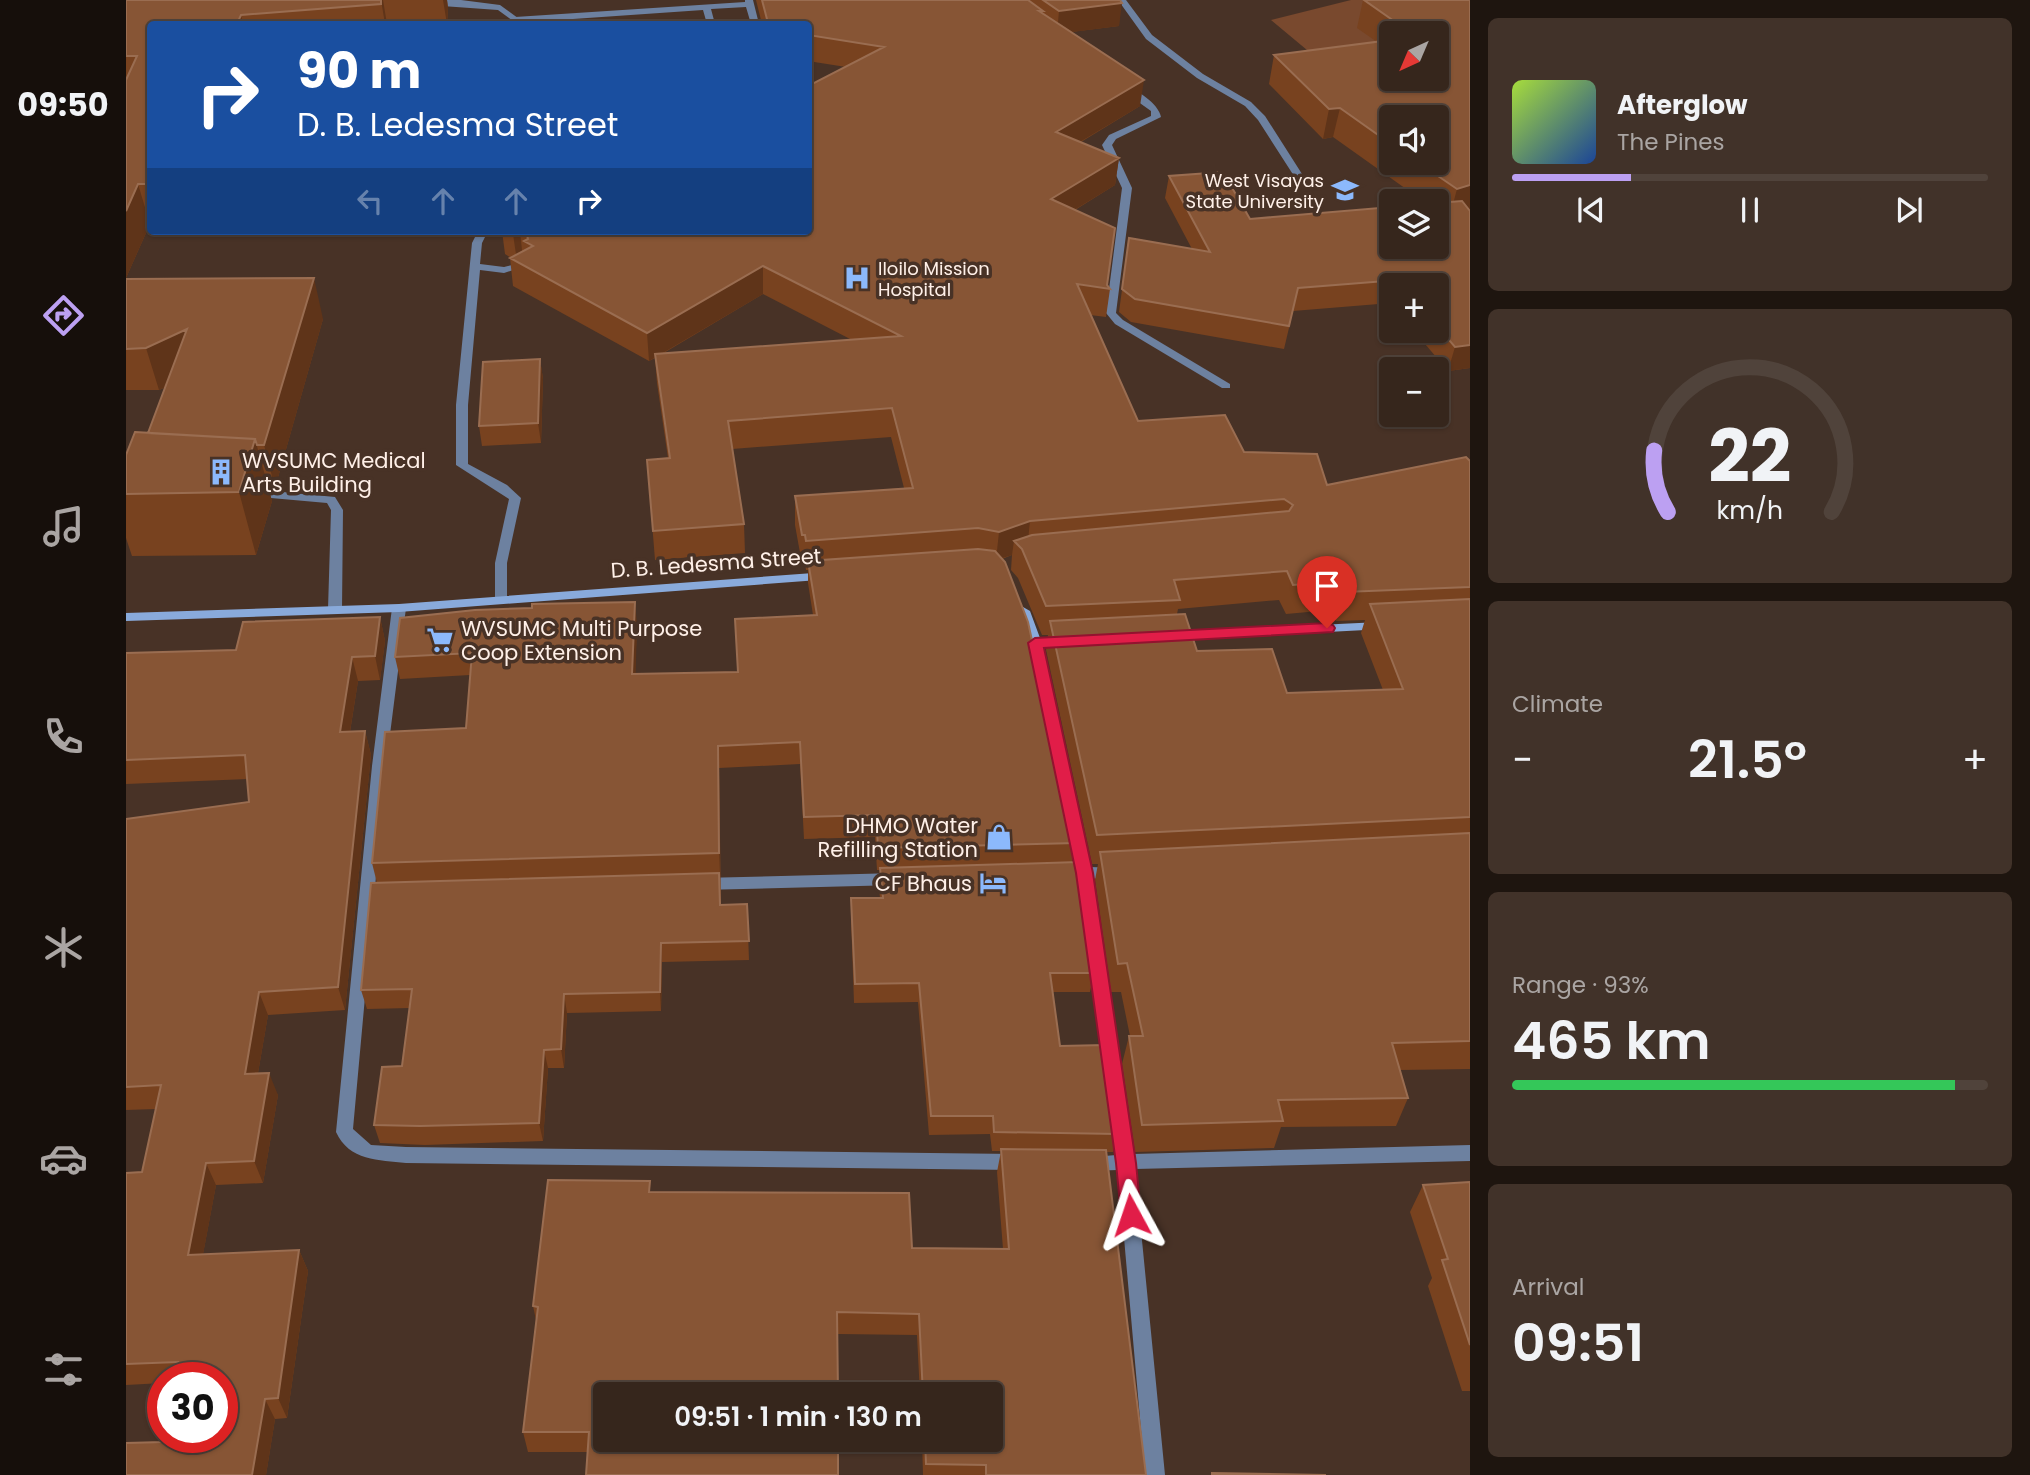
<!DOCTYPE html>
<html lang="en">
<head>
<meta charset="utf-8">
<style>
	body { margin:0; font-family:Poppins,sans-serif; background:#413229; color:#f1f3f6; height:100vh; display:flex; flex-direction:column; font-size:26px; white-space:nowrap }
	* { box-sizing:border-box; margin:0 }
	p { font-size:23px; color:#aaa5a3 }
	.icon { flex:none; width:38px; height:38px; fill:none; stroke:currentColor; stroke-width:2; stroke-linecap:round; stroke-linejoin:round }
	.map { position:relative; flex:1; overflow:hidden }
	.drawer { display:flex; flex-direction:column; gap:18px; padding:18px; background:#1e150f; width:560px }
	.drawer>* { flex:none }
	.banner { position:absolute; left:21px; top:21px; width:665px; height:214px; border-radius:7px; box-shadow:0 2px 5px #0004,0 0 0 2px #50433b; background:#1a4fa0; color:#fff; overflow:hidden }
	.needle { width:46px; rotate:224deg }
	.buttons { position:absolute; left:1253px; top:21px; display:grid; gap:14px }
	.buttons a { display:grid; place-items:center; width:70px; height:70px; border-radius:7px; background:#36261c; box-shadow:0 2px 5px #0004,0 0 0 2px #50433b; font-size:35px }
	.speed { position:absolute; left:21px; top:1362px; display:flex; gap:14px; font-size:35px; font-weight:700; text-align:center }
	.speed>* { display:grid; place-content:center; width:91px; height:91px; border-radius:50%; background:#36261c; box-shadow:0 2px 5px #0004,0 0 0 2px #50433b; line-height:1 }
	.speed .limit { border:10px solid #d22; background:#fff; color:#111 }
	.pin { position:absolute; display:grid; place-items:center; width:60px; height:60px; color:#fff; margin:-72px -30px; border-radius:50% 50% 50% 0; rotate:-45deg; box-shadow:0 0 7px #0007 }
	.pin .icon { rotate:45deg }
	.me { position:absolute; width:77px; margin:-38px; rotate:355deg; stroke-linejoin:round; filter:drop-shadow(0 0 5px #0008) }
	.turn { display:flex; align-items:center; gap:24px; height:147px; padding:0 35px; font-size:32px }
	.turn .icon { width:91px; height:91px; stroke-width:2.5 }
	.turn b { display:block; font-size:49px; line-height:60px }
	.lanes { display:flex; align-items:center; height:66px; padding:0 35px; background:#0003; justify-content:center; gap:35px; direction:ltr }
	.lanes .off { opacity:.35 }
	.big { font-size:52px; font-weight:600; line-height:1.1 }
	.drawer .widget { flex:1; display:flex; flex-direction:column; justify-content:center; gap:10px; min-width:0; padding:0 24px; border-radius:10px; background:#413229 }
	.drawer .dial { align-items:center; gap:0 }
	.dial svg { height:182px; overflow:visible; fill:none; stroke:#50433b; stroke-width:7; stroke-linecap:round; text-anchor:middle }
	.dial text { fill:#f1f3f6; stroke:none }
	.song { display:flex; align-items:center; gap:21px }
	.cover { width:84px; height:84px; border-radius:10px; background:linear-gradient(135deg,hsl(80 70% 55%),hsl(220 70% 35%)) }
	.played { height:7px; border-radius:4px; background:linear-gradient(90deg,#bca0f2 25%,#50433b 25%) }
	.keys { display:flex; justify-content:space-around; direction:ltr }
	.heat { display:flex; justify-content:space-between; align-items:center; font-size:38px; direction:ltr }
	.charge { height:10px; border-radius:5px; background:linear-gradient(90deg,#34c759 93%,#50433b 0) }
	.trip { position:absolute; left:467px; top:1382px; width:410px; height:70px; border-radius:7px; background:#36261c; box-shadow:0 2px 5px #0004,0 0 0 2px #50433b; font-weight:600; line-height:70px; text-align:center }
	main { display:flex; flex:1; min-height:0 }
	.dock { display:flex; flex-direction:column; width:126px; justify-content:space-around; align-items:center; background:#160f0b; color:#aaa5a3 }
	.dock .icon { width:49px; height:49px }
	.dock .selected { color:#bca0f2 }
	.dock b { font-size:32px; color:#f1f3f6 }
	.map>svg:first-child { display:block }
</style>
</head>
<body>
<main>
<nav class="dock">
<b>09:50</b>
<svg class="icon selected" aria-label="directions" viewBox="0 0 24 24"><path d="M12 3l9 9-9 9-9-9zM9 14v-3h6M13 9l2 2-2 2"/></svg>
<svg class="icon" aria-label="music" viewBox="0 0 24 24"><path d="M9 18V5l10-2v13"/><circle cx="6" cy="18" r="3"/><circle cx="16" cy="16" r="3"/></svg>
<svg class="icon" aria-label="phone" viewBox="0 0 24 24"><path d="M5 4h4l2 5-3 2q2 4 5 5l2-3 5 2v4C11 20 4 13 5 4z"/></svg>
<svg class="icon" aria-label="climate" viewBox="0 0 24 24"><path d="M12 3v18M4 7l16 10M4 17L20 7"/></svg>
<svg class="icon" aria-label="car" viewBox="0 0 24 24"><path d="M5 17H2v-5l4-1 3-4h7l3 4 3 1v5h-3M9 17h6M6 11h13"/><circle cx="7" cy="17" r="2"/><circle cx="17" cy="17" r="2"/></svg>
<svg class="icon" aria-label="filters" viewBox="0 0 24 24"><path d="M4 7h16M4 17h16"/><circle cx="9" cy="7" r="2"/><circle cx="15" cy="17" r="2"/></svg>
</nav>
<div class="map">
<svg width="1344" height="1475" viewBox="0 0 1344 1475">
	<rect width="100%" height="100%" fill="#483226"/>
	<path fill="#79492e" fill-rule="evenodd" d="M1225,0H1344L1311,117H1265V120L1145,20ZM1265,33H1311V79H1265Z"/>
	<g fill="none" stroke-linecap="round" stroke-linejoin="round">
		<path fill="#6d81a0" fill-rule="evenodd" d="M619,0H627L633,24H625L620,7L585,9L589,24H581L577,10L389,23L385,20L389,17L619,2Z
			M992,0H1000L1026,35L1077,74L1125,102L1139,116L1176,174L1174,176H1168L1132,120L1119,106L1071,78L1020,39Z
			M997,87C1009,87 1033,104 1035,117L990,139L986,145L1006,188L990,313L997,320L1104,384V388H1096L989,324L980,313L996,188L976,145L983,135L1025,116V111L997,91Z
			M352,231H362L356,243L354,264L378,267L398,262L403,265L378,273L354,270L342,405V464L381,485L395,498L381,563V600L375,604L369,600V563L383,499L330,465V405L346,243Z
			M125,489L209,497L217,510L216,609L214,612L209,613L202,609L205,510L201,503L121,496L119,493Z"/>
		<path fill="#6d81a0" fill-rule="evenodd" d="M299,0H335L374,5L400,24H391L372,10L302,5L299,4Z
			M273,604L280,608L260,766L227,1129L245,1145L280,1147L889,1154L895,1157L898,1162L895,1167L889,1170L280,1163C253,1160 223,1161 210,1132L246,766L266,608Z
			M909,638L916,643L964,867L994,868L997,872L994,876L966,879L1007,1154L1344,1145V1161L1009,1169L1039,1475H1019L992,1170L962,1171L956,1168L953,1163L956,1158L990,1155L951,879L931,878L928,874L931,870L949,868L902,643Z
			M772,873L777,875L780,879L777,883L772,885L575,890L570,888L567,884L570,880L575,878Z"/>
		<path fill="#89aadb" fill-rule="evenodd" d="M701,572L707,576L706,579L273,612L0,621V613L273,604Z
			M897,607L904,611L914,638L939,636L946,641L944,644L904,646L890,611Z
			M1254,622L1261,626L1259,629L1047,640L1040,636L1047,632Z"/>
	</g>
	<path fill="#78421f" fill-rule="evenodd" d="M0,0H321L322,8L321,24H24V224L0,278Z
		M630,0H994L993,26L945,32L1014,106L955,142L993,158L989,185L949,210L984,289L980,317L964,315L1012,421L1118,452L1201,485L1344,461V1069L1274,1070L1282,1098L1270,1126L1155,1127L1148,1148L1009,1152L996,1064L1003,1036H1004L995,992H985L969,880L972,864H966L920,650L922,635H916L892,578L885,570L886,555L876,559L950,843L946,862L968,973L964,992H927L934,1046L991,1134L987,1152H980L1020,1475H797L796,1440H864V1395H794L791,1335L712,1334L462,1452H402L397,1432L410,1320L407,1306L525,1192L786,1248L877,1249L871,1172L875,1151H866L864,1134L803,1135L792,1002L728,1003L725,918V898H754L753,888L754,870H751L749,837L678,839L674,764L593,768L595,905L621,904L623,960L536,962L535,1011L441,1013L438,1068H422L417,1141L299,1145L254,1143L248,1125L276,1066L284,1008L241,1009L235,990L251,883L246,863L340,728L344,675L274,679L269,657L511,624L509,674L612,672L609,619L687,615L682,583V570H680L679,564H676L669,525V496L778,488L765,437L606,449L618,524L619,553L529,560L521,460L542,458L531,383L529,358L523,361L387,286L384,258H385L379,254L376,231H682L720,67L682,61V24H636ZM637,294L726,340L536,354ZM1153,600L1160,614L1204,610L1210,621L1239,620L1235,633L1257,690L1161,693L1071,651L1051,614L1052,609Z
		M1237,0H1344V368L1322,371L1288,331H1311V285H1265V303L1167,311L1158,349L1005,322L993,312L1003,238L1066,249L1039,198L1043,176L1124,219L1311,247V201H1297L1207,137L1197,139L1143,84L1148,55L1251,42L1231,28ZM1265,33H1311L1265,79ZM1265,117L1311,163H1265Z
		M0,279L197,319L149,488L142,487L146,501L130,555L6,556L0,538V455L22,433L40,387L33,390H0Z
		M414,359L417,379L415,443L356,446L353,426Z
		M254,617L259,641L254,680L232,681L224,732L239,731L245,755L219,1010L142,1015L132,1073L152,1095L137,1183L90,1185L77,1254L173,1250L182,1271L161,1418L149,1419L140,1475H0L37,1442L96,1377H37V1383L0,1385V1173L16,1172L30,1109L0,1110V819L123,802L122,779L0,784V653L110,650Z
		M1344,1182V1391H1336L1302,1286L1306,1278L1284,1212L1297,1185Z"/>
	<path fill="#5f3419" d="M255,0H257L261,24H259Z
		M317,0H321L322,8L321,24Z
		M996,3L993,26L931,34L933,11Z
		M115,15L117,24H111Z
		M1018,80L1014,106L927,158L930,132Z
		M1214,108L1207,137L1197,139L1203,109Z
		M993,158L989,185L922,226L925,199Z
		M12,184L24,224L0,278V211Z
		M1344,185V212L1323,219L1331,189Z
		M394,232L397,259L391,261L387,234Z
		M637,266V294L523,361L521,333Z
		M188,278L197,319L149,488L138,445Z
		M61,329L73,371L33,390L20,348Z
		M1344,345V368L1322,371L1329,347Z
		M414,359L417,379L415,443L412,423Z
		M129,439L146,501L130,555L113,492Z
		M904,521L901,550L888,541L886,555L870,560L873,532Z
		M509,602L511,624L509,696L506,674Z
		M254,617L259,641L254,680L249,656Z
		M226,657L232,681L220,756L214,732Z
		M239,731L245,755L219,1010L212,987Z
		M592,746L593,768L594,875L593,853Z
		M535,943L536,962L535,1011L534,992Z
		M133,992L142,1015L128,1096L119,1074Z
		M438,994L441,1013L438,1068L435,1049Z
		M418,1050L422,1068L417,1141L413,1123Z
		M143,1073L152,1095L137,1183L128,1161Z
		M80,1163L90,1185L73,1276L62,1255Z
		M173,1250L182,1271L161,1418L152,1398Z
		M139,1399L149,1419L140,1475H126Z"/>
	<path fill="#875535" stroke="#9a6d51" stroke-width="2" d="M0,0H255V4L115,15L111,24H24V184H12L0,211V80L11,56H0Z
		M636,0H902L917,11H913L1018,80L930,132L993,158L925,199L989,228L981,285L984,289L951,284L1012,421L1099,415L1118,452L1191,454L1201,485L1340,457L1344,461V587L1218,592L1213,581L1167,585L1161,571L1048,580L1054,600L920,606L896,549L888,541L906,535L1163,511L1167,505L1158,499L904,521L873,532L852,528L680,541L679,535H676L669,496L787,488L766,408L602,421L618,524L527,531L521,460L544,458L529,354L775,336L637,266L521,333L384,258L407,246L398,241L402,239L401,235L394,232L387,234L383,231H682V86L758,47L682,35V24H645L642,23Z
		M917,0H994L996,3L933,11Z
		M1238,0H1344V185L1331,189L1293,163H1311V117H1265V144L1214,108L1203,109L1148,55L1265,40V79H1311V33H1285Z
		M1097,172L1124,219L1265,207V247H1311V203L1336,201L1344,211V345L1329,347L1311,326V285H1276L1272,280L1172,288L1163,326L1009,299L996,289L1003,238L1084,252L1043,176Z
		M188,278L138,445H131L129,439L22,433L61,329L20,348L0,349V279Z
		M414,359L412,423L353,426L357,362Z
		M9,432L129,439L113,492L0,494V455Z
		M852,549L869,551L879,562L902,622L950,843L752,848L750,815L678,817L674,742L592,746L593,853L246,863L259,732L340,728L346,653L269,657L274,618L349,610L406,608V604L509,602L506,674L612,672L609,619L691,615L682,561Z
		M1344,599V817L971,835L924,621L1059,614L1071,651L1146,649L1161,693L1277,689L1244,604Z
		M254,617L249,656L226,657L214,732L239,731L212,987L133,992L119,1074L143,1073L128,1161L80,1163L62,1255L173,1250L152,1398L139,1399L126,1475H0V1443L37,1442L38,1437H96V1377H49L52,1362L0,1364V1173L16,1172L35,1085L0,1087V819L123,802L119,755L0,760V653L110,650L117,622Z
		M1344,833V1041L1266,1043L1282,1098L1152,1100L1157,1121L1016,1125L1003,1036H1017L1001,963L992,964L974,852Z
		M952,862L968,973H924L934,1046L979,1045L991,1134L868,1132L867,1116H805L793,983L729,984L725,898H757L754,868Z
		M593,873L594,905L621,904L623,941L535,943L534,992L438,994L435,1049L418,1050L413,1123L294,1126L248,1125L256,1067L276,1066L286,989L235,990L245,883Z
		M875,1149L980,1150L1020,1475H860V1465L800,1464L799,1440H864V1395H797L793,1314L711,1312L712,1395H480V1440H712V1475H460L463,1432H397L412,1307L407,1306L422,1180L524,1181L523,1192L783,1193L786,1248L883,1249Z
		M1344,1182V1345L1316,1260L1322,1259L1297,1185Z
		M1086,1473L1200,1475H1086Z"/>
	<path fill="#e11d48" stroke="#92132f" stroke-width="2" d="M1201,623L1207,625L1209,628L1207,632L918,648L967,873L1010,1163L1015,1215L1012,1222L1005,1224L998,1222L995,1215L990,1163L950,873L902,643L909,638Z"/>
	<defs>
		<g id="university-bare" transform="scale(2.1)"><path d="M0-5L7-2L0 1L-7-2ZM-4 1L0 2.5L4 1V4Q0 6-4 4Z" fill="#8cb9fc" stroke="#483226" stroke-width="2.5" paint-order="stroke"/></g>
		<g id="hospital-bare" transform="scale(2.1)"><path d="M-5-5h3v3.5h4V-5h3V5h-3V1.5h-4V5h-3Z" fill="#8cb9fc" stroke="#483226" stroke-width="2.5" paint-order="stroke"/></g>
		<g id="building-bare" transform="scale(2.1)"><path d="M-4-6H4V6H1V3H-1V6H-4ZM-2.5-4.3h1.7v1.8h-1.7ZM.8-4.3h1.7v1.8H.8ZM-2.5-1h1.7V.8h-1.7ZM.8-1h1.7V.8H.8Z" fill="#8cb9fc" stroke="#483226" stroke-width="2.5" paint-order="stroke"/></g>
		<g id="supermarket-bare" transform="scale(2.1)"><path d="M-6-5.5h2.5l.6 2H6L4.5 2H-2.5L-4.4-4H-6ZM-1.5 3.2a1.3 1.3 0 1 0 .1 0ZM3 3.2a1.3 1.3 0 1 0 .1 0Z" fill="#8cb9fc" stroke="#483226" stroke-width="2.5" paint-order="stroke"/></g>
		<g id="shop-bare" transform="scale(2.1)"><path d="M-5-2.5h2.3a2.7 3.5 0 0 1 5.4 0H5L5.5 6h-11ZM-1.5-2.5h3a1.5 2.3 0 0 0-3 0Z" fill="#8cb9fc" stroke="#483226" stroke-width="2.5" paint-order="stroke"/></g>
		<g id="hotel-bare" transform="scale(2.1)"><path d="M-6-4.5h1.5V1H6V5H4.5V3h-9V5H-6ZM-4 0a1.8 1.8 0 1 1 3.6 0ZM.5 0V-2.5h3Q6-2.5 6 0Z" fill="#8cb9fc" stroke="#483226" stroke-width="2.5" paint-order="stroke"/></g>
	</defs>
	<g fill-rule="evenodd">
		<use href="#university-bare" x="1219" y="190"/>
		<use href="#hospital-bare" x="731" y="278"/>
		<use href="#building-bare" x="95" y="472"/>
		<use href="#supermarket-bare" x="314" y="640"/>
		<use href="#shop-bare" x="873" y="837"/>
		<use href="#hotel-bare" x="867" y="883"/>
	</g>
	<g text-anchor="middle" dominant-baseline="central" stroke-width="7" stroke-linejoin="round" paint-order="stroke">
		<g font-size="18" fill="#fff0e8" stroke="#483226" text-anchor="end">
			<text x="1198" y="180">West Visayas<tspan x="1198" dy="21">State University</tspan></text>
			<text x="752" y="268" text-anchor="start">Iloilo Mission<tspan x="752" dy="21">Hospital</tspan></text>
		</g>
		<g font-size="21" fill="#fff0e8" stroke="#483226" text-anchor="start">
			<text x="116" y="460">WVSUMC Medical<tspan x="116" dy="24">Arts Building</tspan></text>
			<text x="335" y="628">WVSUMC Multi Purpose<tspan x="335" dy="24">Coop Extension</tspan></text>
			<text x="852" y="825" text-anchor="end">DHMO Water<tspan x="852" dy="24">Refilling Station</tspan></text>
			<text x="846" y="883" text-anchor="end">CF Bhaus</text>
		</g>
		<g font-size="21" fill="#fff0e8" stroke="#483226">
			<text transform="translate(590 563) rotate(-4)">D. B. Ledesma Street</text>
		</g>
	</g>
</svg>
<div class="buttons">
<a><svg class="needle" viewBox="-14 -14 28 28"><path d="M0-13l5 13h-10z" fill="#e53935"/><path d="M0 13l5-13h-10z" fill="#aaa5a3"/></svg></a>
<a><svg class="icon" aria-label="sound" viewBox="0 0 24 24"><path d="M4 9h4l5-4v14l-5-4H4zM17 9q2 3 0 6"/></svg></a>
<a><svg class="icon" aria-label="layers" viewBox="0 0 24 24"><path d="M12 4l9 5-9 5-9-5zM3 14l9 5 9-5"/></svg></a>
<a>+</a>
<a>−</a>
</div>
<div class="speed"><div class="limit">30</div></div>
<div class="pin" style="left:1201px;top:628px;background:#d93025"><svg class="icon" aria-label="arrive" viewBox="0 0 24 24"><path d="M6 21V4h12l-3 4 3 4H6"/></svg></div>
<svg class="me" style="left:1005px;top:1215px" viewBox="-20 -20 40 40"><path d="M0-17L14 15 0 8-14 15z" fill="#e11d48" stroke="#fff" stroke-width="4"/></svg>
<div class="trip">09:51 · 1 min · 130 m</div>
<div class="banner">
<div class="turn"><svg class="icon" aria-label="right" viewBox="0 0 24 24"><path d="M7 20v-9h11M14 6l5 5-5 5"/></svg><div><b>90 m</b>D. B. Ledesma Street</div></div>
<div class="lanes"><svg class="icon off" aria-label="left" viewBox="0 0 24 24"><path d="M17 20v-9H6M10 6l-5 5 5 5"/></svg><svg class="icon off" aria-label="ahead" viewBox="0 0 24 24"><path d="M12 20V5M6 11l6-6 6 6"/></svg><svg class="icon off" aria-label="ahead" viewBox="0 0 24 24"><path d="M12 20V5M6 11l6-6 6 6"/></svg><svg class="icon" aria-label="right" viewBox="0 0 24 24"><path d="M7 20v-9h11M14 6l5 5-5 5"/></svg></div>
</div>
</div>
<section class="drawer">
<div class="widget">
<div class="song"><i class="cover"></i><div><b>Afterglow</b><p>The Pines</p></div></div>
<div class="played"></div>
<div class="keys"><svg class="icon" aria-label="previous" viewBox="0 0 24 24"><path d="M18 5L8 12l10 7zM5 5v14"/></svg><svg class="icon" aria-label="pause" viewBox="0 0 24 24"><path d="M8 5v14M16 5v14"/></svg><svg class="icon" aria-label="next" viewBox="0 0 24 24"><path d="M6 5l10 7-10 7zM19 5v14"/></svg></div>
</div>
<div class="widget dial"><svg viewBox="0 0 100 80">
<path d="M14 69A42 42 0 1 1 86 69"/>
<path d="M14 69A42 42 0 0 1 8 42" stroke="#bca0f2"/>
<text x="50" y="56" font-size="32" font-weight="700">22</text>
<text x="50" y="72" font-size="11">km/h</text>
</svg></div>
<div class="widget"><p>Climate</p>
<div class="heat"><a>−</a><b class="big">21.5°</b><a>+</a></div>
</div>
<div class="widget"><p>Range · 93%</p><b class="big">465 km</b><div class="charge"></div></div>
<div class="widget"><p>Arrival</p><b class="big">09:51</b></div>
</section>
</main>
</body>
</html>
